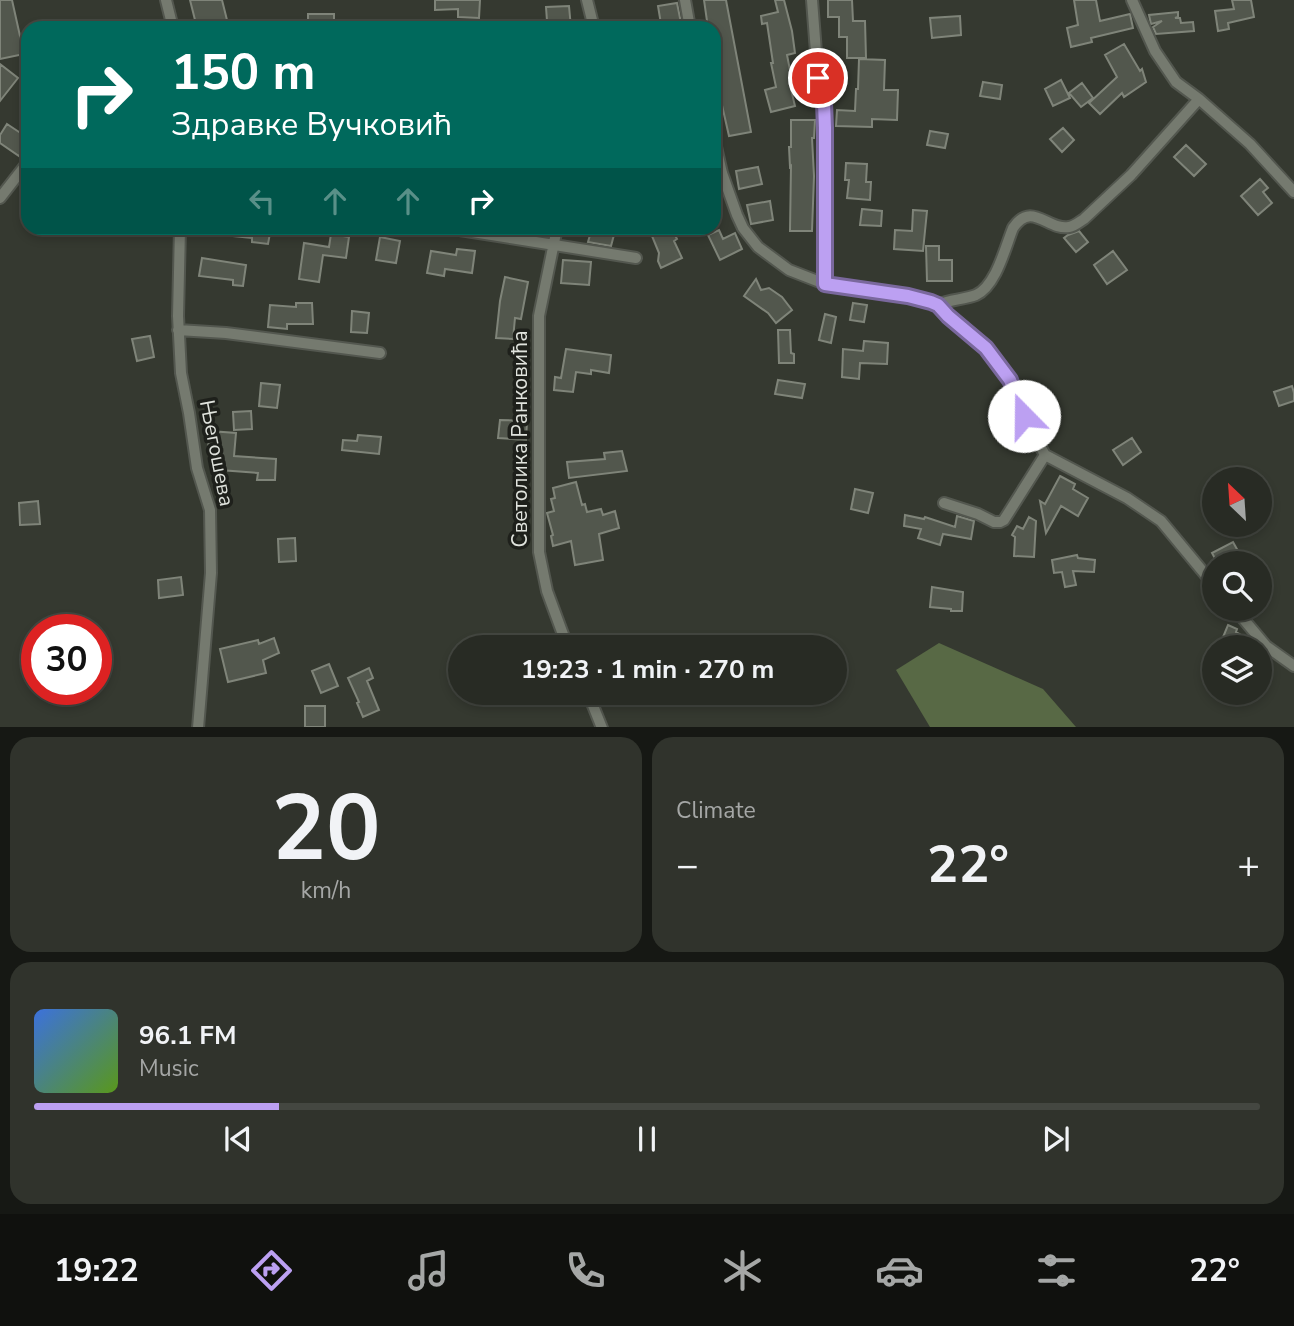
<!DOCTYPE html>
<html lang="en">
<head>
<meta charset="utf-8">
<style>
	body { margin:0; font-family:"Nunito Sans",sans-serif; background:#30332c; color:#f1f3f6; height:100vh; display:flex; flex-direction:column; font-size:26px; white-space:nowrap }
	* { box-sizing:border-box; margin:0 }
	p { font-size:23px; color:#a5a7a6 }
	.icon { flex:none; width:38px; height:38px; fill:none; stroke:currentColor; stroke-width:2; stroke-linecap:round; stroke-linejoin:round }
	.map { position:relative; height:727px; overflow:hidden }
	.sheet { display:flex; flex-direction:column; gap:10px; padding:10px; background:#161814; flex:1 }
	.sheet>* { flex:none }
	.banner { position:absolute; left:21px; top:21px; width:700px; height:214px; border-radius:21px; box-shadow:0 4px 10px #0003,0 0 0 2px #444741; background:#00695c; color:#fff; overflow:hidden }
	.needle { width:46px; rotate:335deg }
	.tools { position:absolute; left:1202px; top:467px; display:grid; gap:14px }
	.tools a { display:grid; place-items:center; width:70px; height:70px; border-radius:50%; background:#282b24; box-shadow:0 4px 10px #0003,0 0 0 2px #444741; font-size:35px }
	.speed { position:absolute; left:21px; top:614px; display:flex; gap:14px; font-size:35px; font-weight:700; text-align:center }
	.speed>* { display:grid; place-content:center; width:91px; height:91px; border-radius:50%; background:#282b24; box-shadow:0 4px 10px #0003,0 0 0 2px #444741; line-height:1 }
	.speed .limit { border:10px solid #d22; background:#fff; color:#111 }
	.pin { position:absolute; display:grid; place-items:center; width:60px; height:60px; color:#fff; margin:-30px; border:4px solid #fff; border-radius:50%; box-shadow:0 2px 7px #0007 }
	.me { position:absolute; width:77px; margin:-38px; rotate:338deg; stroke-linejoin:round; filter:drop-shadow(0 0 5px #0008) }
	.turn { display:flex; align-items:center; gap:24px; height:147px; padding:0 35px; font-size:32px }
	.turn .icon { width:91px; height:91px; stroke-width:2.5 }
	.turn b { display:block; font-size:49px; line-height:60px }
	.lanes { display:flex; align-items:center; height:66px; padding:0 35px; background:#0003; justify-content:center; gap:35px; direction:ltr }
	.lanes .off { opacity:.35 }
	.big { font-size:52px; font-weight:700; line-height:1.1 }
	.sheet .card { flex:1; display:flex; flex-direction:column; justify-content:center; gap:10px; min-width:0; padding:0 24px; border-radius:21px; background:#30332c }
	.sheet .dial { align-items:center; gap:0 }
	.dial b { font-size:91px; line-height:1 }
	.song { display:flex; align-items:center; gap:21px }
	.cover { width:84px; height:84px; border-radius:10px; background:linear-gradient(135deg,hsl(220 70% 55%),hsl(90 70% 35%)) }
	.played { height:7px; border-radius:4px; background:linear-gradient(90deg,#bca0f2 20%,#444741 20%) }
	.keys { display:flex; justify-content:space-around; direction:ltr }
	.heat { display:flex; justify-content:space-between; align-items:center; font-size:38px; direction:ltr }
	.sheet .tiles { flex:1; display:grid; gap:10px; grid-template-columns:1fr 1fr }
	.card:last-child { grid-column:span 2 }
	.trip { position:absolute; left:448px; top:635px; width:399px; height:70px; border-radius:35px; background:#282b24; box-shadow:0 4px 10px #0003,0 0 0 2px #444741; font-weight:700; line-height:70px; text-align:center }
	.dock { display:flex; height:112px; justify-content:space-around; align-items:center; background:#10110e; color:#a5a7a6 }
	.dock .icon { width:49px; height:49px }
	.dock .current { color:#bca0f2 }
	.dock b { font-size:32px; color:#f1f3f6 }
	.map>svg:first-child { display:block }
</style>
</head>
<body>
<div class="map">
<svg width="1294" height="728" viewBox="0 0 1294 728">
	<rect width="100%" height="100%" fill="#353930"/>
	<path fill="#586945" d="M939,643L1043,689L1076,727H930L896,670Z"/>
	<path fill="#52574d" stroke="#7f8479" stroke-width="2" d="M0,0H12L24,54L0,59Z
		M190,0H222L228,24L214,28H197Z
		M435,0H480L479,18L458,17V9L435,10Z
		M704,0H726L751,132L729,136L719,92L720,91L714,58V28H708Z
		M775,0H784L792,31L795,53L787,55L792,80L789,81L795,106L771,112L765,90L776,87L771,63H773L767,23L762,24L761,16L778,12Z
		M828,0H852L853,21H865L866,58H847V37H839V17H828Z
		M1074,0H1096L1100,21L1130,14L1133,28L1091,38L1092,42L1071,47L1067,28L1078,25Z
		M1232,0H1251L1254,17L1228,23L1229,29L1218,31L1215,11L1234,9Z
		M677,3L682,28H668L667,23L661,24L658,6Z
		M569,6L571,28H552L551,21H547L546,7Z
		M1178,12V17L1175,18H1180L1181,23L1193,22L1194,31L1156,34L1153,27L1162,21L1151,24L1149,15Z
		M308,14H334V28H308Z
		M960,16L961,35L932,38L930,18Z
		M1124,44L1140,71L1142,69L1146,82L1124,97L1122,93L1100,114L1089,103L1117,77L1105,55Z
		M859,59L885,60L884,90H898L897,120L872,119V127L836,126L837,110L855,111L856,89H858Z
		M0,64L18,78L0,101Z
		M1061,80L1070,98L1053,106L1045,89Z
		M983,82L1002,85L1000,99L980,96Z
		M1082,83L1093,98L1081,107L1069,93Z
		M791,120H815L814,138H812L814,176L812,231H790L791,166L790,167L789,147H791Z
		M7,124L28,138V143L19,156L0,143V135Z
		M1063,128L1074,140L1062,152L1050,139Z
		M930,131L948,134L945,148L927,145Z
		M1186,145L1206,164L1194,176L1174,157Z
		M846,163L867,164L866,182H871L870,200L847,198L849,180H845Z
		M758,167L762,184L739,189L736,171Z
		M1260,179L1268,188L1263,192L1272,203L1258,215L1241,196Z
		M770,201L773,220L751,224L747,205Z
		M862,209L882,211L881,226L860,225Z
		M913,210L927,211L923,251L894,249L895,230L912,231Z
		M214,228H271L268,244L252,242V238L214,234Z
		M592,228L615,231L611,246L588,242Z
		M671,228L677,239L674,241L682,258L661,268L658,261L659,253L652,236Z
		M719,230L723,239L735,233L742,249L720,260L708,235Z
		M1079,231L1088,242L1076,252L1064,238L1068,235Z
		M331,234L349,237L346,258L323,255L319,282L299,279L304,243L329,247Z
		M380,237L400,241L396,263L376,260Z
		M926,246H939V260H952V281H927Z
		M457,249L475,251L472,273L445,269L444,276L427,273L431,251L456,255Z
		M1113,251L1127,270L1107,284L1094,265Z
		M202,258L246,265L243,286L233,285V280L199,276Z
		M563,260L591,262L589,285L561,283Z
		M505,277L528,282L521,319L515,318L513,339L496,338L500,301Z
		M756,279L761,290L769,288L782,297L792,310L776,323L768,313L744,296Z
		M296,303H312L313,324H287V329L268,327L270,305L296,307Z
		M853,303L867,305L864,322L850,320Z
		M352,311L369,313L367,333L351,332Z
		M825,314L836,317L831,343L819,340Z
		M778,330H790L791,353L794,354V363H779Z
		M150,336L154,357L137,361L132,339Z
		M864,341L888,343L887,364L860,363L859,379L842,377L843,349L863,351Z
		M566,349L611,355L609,373L591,370V374L576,372L573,392L554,390L555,377L561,378Z
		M778,380L805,384L802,398L775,394Z
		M261,383L280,385L277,408L259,406Z
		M1292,386L1294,393V401L1279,406L1274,392Z
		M251,411L252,429L234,430L233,412Z
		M500,420L527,421L526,440L498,438Z
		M210,431L236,433L234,456L276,459L275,480H257L258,473L220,470L222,448L208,447Z
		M358,435L381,437L379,454L342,450L343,440L357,441Z
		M1132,438L1141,452L1123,465L1113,450Z
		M622,451L627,471L569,478L567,462L605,459L604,453Z
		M1060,476L1075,484L1073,489L1088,498L1078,516L1061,506L1046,533L1040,501L1045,504Z
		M576,482L582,505L585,504L587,512L601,509L603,515L615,511L619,528L599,534L603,560L575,565L571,541L553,546L551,536L553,535L547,513L554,511L551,499L555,498L553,488Z
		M855,489L873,493L868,513L851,509Z
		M38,501L40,524L20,525L19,503Z
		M905,515L924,519L925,517L955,527L957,516L974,521L971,539L943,534L940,545L918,538L921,529L904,526Z
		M1029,517L1036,521L1034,557L1014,556L1015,537L1012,535L1017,526L1023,529Z
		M295,538L296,561L279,562L278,539Z
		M1233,542L1243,560L1237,564H1218L1212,553Z
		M1077,555L1078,558L1095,560L1094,572L1073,571L1076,585L1065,587L1062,572L1054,573L1052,560Z
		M181,577L183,595L159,598L158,580Z
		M932,587L963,592L962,611H951V609L930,607Z
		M1228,625L1237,629L1236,632L1252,641L1257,648H1235L1221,642Z
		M274,638L279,653L263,660L266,673L228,682L220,649L258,640L259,644Z
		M329,664L338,686L321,693L312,671Z
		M369,668L373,678L367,681L379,710L363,717L357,703L359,702L348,678Z
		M305,706H325V727H305Z"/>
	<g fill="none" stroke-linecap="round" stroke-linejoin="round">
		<g stroke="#53574f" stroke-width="14">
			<path id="street" d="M166,0L173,28
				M587,0L594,28
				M685,0L690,28
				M812,0L818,78L823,103L825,128V284
				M1132,0L1155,51L1176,82L1199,99L1250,144L1294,192
				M714,138L722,173L737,215L743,228L758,247L789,270L825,284L908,296L931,301L938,305L948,316L986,348L1000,366L1010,380L1024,416L1045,455L1127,498L1161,521L1214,585
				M0,198L28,162
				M180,228L178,316L181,373L189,413L197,468L210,510L211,573L198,728
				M447,228L636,258
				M557,228L539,316V552L547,591L568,648
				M938,305C950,299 963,300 976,295C996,286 1005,248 1013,228C1032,200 1048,231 1069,227C1075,226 1079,222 1084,219L1131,175L1199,99
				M178,330L226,333L380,353
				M944,503L978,514L994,522H1000L1004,520L1045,455
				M1235,609L1266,646L1294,666
				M588,693L602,728"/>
		</g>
		<use href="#street" stroke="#757a6f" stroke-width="10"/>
	</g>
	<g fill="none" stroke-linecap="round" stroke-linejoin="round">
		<g stroke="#7a689d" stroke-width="18">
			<path id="route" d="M818,78L824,103L825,128V284L908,296L931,302L938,305L948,316L986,348L1010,380L1024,416"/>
		</g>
		<use href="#route" stroke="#bca0f2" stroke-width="12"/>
	</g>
	<g text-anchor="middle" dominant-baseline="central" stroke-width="7" stroke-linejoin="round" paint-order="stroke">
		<g font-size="21" fill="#e0e3dd" stroke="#1e201b">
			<text transform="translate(520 439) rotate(-90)">Светолика Ранковића</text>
			<text transform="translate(217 453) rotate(79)">Његошева</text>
		</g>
	</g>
</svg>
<div class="tools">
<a><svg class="needle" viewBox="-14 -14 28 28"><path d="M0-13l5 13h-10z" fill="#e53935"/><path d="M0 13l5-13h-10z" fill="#a5a7a6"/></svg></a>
<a><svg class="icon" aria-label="search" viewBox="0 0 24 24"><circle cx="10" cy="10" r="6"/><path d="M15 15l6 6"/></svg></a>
<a><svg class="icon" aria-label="layers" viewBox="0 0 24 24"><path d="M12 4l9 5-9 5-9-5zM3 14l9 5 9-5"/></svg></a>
</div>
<div class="speed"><div class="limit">30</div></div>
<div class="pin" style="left:818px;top:78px;background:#d93025"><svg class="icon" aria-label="arrive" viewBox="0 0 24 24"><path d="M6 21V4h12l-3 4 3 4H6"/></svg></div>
<svg class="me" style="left:1024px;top:416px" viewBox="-20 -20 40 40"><circle r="19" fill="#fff"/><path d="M0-13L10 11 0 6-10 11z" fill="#bca0f2"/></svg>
<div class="trip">19:23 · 1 min · 270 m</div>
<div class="banner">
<div class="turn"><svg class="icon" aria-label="right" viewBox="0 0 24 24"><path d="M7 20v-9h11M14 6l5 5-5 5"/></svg><div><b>150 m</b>Здравке Вучковић</div></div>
<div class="lanes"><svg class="icon off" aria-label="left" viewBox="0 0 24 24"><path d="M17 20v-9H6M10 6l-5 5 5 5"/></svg><svg class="icon off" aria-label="ahead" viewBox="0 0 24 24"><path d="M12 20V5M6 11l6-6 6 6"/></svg><svg class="icon off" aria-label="ahead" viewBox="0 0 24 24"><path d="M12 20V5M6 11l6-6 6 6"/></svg><svg class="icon" aria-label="right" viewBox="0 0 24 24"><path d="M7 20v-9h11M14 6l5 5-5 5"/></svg></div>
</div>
</div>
<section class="sheet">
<div class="tiles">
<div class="card dial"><b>20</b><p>km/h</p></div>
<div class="card"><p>Climate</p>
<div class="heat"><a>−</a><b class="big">22°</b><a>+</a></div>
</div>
<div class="card">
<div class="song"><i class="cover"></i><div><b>96.1 FM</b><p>Music</p></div></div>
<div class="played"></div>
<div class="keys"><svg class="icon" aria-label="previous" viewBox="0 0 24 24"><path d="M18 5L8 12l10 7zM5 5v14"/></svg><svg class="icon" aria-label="pause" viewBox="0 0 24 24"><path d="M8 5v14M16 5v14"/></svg><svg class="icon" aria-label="next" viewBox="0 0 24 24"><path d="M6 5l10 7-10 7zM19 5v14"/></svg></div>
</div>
</div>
</section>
<nav class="dock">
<b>19:22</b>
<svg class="icon current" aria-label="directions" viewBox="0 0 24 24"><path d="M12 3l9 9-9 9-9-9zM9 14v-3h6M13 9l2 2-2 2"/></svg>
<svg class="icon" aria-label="music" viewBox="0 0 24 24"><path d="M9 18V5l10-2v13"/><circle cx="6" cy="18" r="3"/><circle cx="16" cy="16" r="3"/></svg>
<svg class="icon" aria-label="phone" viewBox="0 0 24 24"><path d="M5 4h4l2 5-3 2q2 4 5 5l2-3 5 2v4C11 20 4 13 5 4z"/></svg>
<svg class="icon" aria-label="climate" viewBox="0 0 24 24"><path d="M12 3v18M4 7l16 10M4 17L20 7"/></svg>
<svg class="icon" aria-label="car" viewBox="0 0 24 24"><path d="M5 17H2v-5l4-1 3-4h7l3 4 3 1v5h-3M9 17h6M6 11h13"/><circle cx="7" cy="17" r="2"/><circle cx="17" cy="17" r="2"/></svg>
<svg class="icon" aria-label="filters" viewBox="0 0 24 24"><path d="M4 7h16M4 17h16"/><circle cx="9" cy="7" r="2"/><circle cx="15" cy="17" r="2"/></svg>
<b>22°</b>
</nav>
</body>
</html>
